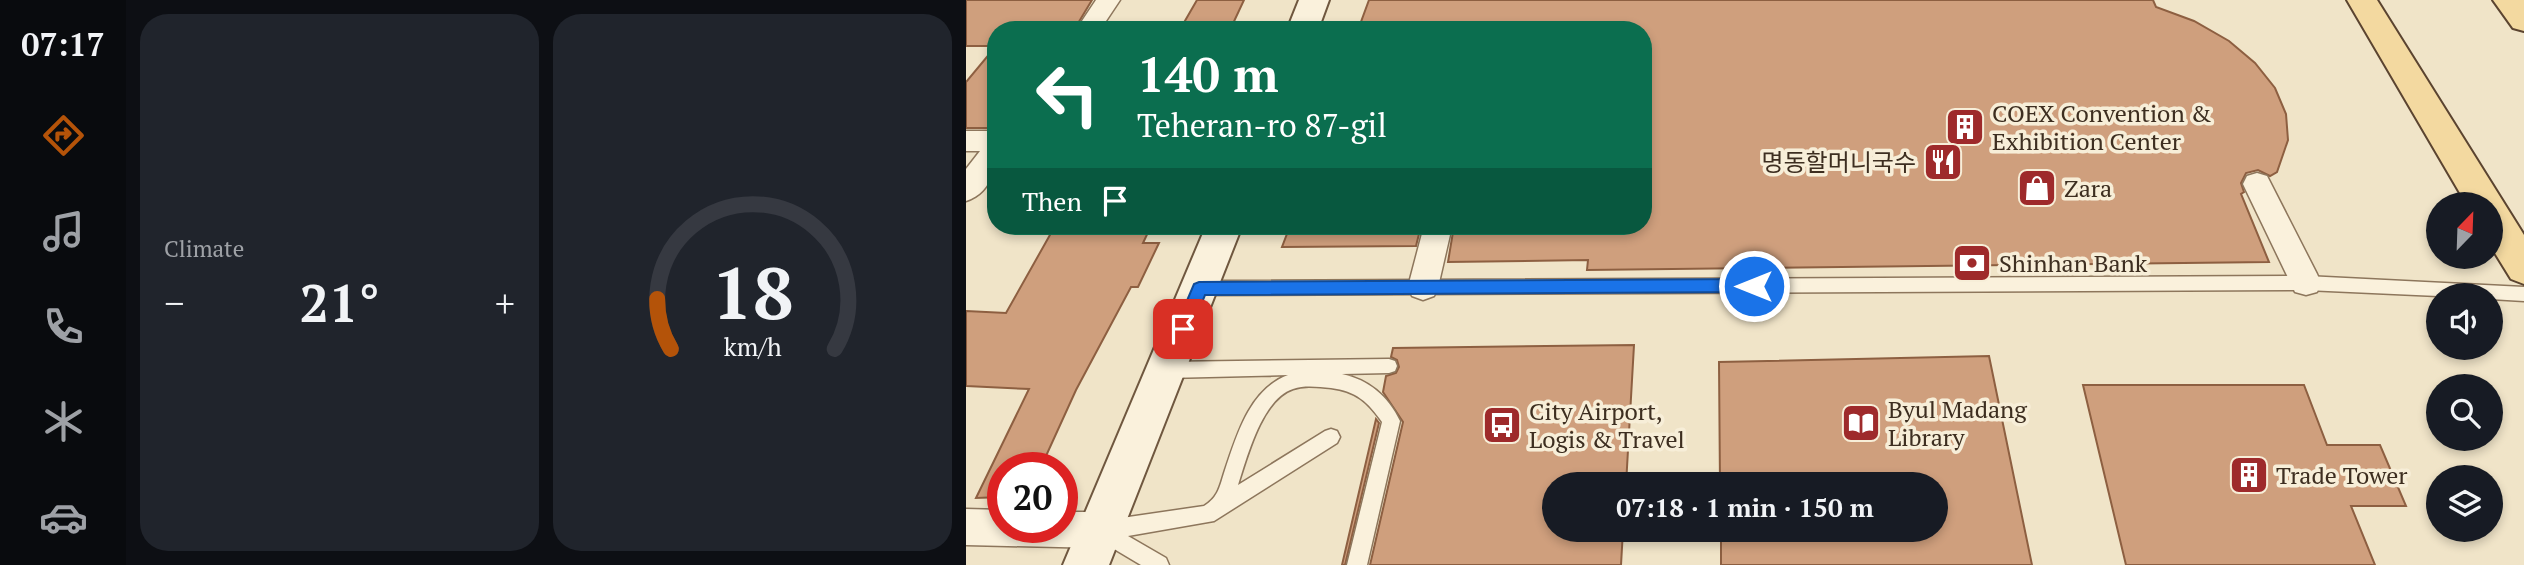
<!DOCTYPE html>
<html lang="en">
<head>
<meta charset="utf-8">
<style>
	body { margin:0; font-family:"PT Serif","Noto Sans KR",serif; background:#20242c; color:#f1f3f6; height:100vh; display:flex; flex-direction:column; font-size:26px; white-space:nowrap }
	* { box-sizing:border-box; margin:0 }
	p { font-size:23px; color:#9ea1a6 }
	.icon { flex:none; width:38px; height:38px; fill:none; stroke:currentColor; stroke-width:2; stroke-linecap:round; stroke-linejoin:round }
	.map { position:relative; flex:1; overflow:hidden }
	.drawer { display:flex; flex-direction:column; gap:14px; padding:14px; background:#0d0f14; width:840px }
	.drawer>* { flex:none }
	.top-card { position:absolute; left:21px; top:21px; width:665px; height:214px; border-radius:28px; box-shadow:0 4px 10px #0003; background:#0b6e4f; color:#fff; overflow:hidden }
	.needle { width:46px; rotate:23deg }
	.buttons { position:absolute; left:1460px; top:192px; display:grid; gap:14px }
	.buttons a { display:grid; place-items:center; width:77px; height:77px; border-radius:50%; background:#171b24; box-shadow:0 4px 10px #0003; font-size:35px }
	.speed { position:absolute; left:21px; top:452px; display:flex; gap:14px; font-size:35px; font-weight:700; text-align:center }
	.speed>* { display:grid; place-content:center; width:91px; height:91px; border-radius:50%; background:#171b24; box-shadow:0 4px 10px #0003; line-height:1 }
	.speed .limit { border:10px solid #d22; background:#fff; color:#111 }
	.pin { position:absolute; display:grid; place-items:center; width:60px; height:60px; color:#fff; margin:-30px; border-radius:14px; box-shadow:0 4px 10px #0006 }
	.me { position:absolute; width:77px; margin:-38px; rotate:270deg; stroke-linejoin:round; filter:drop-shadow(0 0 5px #0008) }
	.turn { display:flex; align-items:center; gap:24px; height:147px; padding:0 35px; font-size:32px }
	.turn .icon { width:91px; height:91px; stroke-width:2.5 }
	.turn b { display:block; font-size:49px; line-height:60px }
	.then { display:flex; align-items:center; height:66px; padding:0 35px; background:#0003; gap:14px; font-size:26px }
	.big { font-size:52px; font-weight:800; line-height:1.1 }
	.drawer .widget { flex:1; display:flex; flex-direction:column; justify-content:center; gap:10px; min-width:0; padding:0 24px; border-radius:28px; background:#20242c }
	.drawer .dial { align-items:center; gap:0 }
	.dial svg { height:182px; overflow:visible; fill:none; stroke:#363941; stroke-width:7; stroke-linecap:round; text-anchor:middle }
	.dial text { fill:#f1f3f6; stroke:none }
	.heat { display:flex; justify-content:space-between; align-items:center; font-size:38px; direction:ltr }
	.drawer .tiles { flex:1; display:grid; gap:14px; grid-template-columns:repeat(2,1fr) }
	.trip { position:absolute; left:576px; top:472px; width:406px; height:70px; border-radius:35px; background:#171b24; box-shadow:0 4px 10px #0003; font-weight:800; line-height:70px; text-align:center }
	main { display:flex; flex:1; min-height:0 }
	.menu { display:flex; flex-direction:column; width:126px; justify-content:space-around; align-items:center; background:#090b0e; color:#9ea1a6 }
	.menu .icon { width:49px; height:49px }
	.menu .selected { color:#b45309 }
	.menu b { font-size:32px; color:#f1f3f6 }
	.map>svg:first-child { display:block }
</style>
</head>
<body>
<main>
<nav class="menu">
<b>07:17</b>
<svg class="icon selected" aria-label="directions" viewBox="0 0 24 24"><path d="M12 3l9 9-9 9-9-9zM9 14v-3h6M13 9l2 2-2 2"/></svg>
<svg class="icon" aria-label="music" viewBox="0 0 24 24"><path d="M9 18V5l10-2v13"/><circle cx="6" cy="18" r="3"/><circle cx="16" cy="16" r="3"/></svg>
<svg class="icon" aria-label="phone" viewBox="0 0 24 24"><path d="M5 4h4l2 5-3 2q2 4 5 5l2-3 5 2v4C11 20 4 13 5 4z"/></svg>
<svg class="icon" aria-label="climate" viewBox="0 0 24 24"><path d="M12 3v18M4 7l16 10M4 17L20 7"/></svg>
<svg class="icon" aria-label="car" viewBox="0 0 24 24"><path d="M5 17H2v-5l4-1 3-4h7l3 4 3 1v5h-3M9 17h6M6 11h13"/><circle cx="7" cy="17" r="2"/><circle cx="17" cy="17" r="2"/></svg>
</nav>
<section class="drawer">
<div class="tiles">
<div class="widget"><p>Climate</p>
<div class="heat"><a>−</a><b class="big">21°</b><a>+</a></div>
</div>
<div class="widget dial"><svg viewBox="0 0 100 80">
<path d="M14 69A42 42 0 1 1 86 69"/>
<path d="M14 69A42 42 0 0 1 8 47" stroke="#b45309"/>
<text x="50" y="56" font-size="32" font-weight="700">18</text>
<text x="50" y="72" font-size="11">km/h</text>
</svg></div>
</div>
</section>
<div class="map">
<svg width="1558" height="565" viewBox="0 0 1558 565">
	<rect width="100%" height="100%" fill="#f0e4c8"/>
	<path fill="#cf9f7d" stroke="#8d5f41" stroke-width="2" d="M0,0H126L108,30H30V46H0Z
		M231,0H278L264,30H217L219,26H216Z
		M403,0H1187L1190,7L1228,21L1263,41L1289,63L1309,88L1320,114L1322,140L1311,172L1304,176L1292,170L1280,173L1275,183L1278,192L1275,194L1303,262L621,270L622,260L482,262L488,226H677V30H530L531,25L485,24L483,30H392Z
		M30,46V128H0V82Z
		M89,226H185L177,243H193L172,287H165L110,390L75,467H37V497L10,498L63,389L0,386V311L40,313Z
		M324,226H455L450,246L316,247Z
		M668,345L660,485H588V530H657L655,565H404L437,422L417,392L420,376L430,373L433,367L431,360L425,357L427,348Z
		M1023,356L1066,565H755V530H970V485H754L753,362Z
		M1117,385H1338L1361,445H1414L1440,506H1385L1409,565H1160Z
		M410,419L413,423L379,565H376Z"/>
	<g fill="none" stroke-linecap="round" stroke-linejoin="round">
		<g stroke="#8d765c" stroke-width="3">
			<path id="lane" d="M1340,276L1558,287V301L1524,299V296H1472L1340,290L233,295L227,293L225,288L227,283L233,281Z
				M423,359L429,361L431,366L429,371L423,373L376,374C403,380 422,396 434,421L401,565H381L416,422C402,402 390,391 365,388C352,387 339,385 327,389C296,399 281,457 272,485L359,431L365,429L371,431L374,437L371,443L248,521L162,536L200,558L203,565H175L128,537L126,530L128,523L135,521L238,506C253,497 254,485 259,470C271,434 284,389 322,375L201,378L195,375L193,370L195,365L201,362Z"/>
		</g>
		<g stroke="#8d765c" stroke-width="3">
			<path id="street" d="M130,0H154L134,30H110Z
				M0,131H30C30,158 31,191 0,201V169L14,151H0Z
				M1291,173L1301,176L1351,274L1355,283L1351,292L1340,295L1329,292L1277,184L1281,176Z
				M458,226H486L472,287L468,296L457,300L446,296L442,287Z
				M0,509L37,510V527H96V512H135L147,518L153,530L147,542L135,548L0,545Z"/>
		</g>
		<g stroke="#6f573f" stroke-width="4">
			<path id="secondary" d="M333,0H363L352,30H321Z
				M240,226H276L143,565H97Z"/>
		</g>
		<g stroke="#5b4430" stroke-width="4">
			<path id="primary" d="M1381,0H1411L1558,235V284L1545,279L1524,245V205H1501Z
				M1527,0H1558V31L1547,28Z"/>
		</g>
		<use href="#lane" fill="#faf1dc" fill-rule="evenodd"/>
		<use href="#street" fill="#faf1dc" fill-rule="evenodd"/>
		<use href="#secondary" fill="#faf1dc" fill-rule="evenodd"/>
		<use href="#primary" fill="#f3d9a0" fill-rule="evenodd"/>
	</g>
	<path fill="#1a73e8" stroke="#114b97" stroke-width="2" d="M788,279L794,281L796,286L794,291L788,292L239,295L223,334H211L209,329L228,284L233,282Z"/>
	<defs>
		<g id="building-square" transform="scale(2.0125)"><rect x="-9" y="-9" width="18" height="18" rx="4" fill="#9e2a2b" stroke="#f7eed8"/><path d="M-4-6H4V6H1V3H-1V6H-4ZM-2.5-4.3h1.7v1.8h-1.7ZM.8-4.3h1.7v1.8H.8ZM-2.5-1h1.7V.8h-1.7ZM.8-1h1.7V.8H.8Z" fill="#fff"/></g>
		<g id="restaurant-square" transform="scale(2.0125)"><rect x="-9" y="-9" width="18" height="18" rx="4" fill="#9e2a2b" stroke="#f7eed8"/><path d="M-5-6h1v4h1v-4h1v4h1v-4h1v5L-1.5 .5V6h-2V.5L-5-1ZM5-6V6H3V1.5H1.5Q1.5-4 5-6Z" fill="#fff"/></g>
		<g id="shop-square" transform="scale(2.0125)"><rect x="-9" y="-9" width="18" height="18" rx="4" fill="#9e2a2b" stroke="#f7eed8"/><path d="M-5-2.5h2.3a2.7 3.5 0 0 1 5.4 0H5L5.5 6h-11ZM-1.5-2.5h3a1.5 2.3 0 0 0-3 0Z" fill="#fff"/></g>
		<g id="bank-square" transform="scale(2.0125)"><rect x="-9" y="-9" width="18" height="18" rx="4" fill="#9e2a2b" stroke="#f7eed8"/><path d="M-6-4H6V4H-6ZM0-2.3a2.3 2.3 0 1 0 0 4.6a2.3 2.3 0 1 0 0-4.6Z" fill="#fff"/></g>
		<g id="library-square" transform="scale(2.0125)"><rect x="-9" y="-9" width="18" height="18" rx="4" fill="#9e2a2b" stroke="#f7eed8"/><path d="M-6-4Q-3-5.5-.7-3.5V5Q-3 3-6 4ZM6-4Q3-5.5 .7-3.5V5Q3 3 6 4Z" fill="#fff"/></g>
		<g id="bus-square" transform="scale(2.0125)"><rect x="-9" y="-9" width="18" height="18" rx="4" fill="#9e2a2b" stroke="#f7eed8"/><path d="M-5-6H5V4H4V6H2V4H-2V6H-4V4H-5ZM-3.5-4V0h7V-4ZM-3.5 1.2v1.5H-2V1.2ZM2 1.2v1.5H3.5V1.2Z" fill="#fff"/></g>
	</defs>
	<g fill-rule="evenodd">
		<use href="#building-square" x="999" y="127"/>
		<use href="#restaurant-square" x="977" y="162"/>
		<use href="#shop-square" x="1071" y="188"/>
		<use href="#bank-square" x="1006" y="263"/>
		<use href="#library-square" x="895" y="423"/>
		<use href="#bus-square" x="536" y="425"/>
		<use href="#building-square" x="1283" y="475"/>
	</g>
	<g text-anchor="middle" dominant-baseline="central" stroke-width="7" stroke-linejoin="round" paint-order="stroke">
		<g font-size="24" fill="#3d2e20" stroke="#f7eed8" text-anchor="start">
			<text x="1026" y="113">COEX Convention &amp;<tspan x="1026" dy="28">Exhibition Center</tspan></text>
			<text x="950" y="162" text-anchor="end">명동할머니국수</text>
			<text x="1098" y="188">Zara</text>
			<text x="1033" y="263">Shinhan Bank</text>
			<text x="922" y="409">Byul Madang<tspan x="922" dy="28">Library</tspan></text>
			<text x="563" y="411">City Airport,<tspan x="563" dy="28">Logis &amp; Travel</tspan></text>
			<text x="1310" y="475">Trade Tower</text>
		</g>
	</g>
</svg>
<div class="buttons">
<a><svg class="needle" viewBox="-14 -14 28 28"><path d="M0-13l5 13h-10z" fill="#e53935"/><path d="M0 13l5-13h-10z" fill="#9ea1a6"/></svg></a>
<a><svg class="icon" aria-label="sound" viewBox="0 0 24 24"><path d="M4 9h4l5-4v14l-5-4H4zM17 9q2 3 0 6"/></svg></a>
<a><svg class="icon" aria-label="search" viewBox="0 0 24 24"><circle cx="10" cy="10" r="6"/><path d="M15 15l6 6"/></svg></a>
<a><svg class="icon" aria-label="layers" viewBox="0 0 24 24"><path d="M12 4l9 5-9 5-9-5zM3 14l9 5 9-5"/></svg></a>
</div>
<div class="speed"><div class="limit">20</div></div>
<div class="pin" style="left:217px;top:329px;background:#d93025"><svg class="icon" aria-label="arrive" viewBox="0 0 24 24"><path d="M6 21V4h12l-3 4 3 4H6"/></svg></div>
<svg class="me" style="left:788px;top:286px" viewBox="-20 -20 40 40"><circle r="17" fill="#1a73e8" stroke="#fff" stroke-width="3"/><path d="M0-11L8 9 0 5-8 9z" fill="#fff"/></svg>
<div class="trip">07:18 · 1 min · 150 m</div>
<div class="top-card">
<div class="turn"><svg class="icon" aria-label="left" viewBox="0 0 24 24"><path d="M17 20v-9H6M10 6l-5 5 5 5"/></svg><div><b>140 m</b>Teheran-ro 87-gil</div></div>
<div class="then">Then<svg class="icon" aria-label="arrive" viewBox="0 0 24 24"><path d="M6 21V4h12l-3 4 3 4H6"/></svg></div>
</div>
</div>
</main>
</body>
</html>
